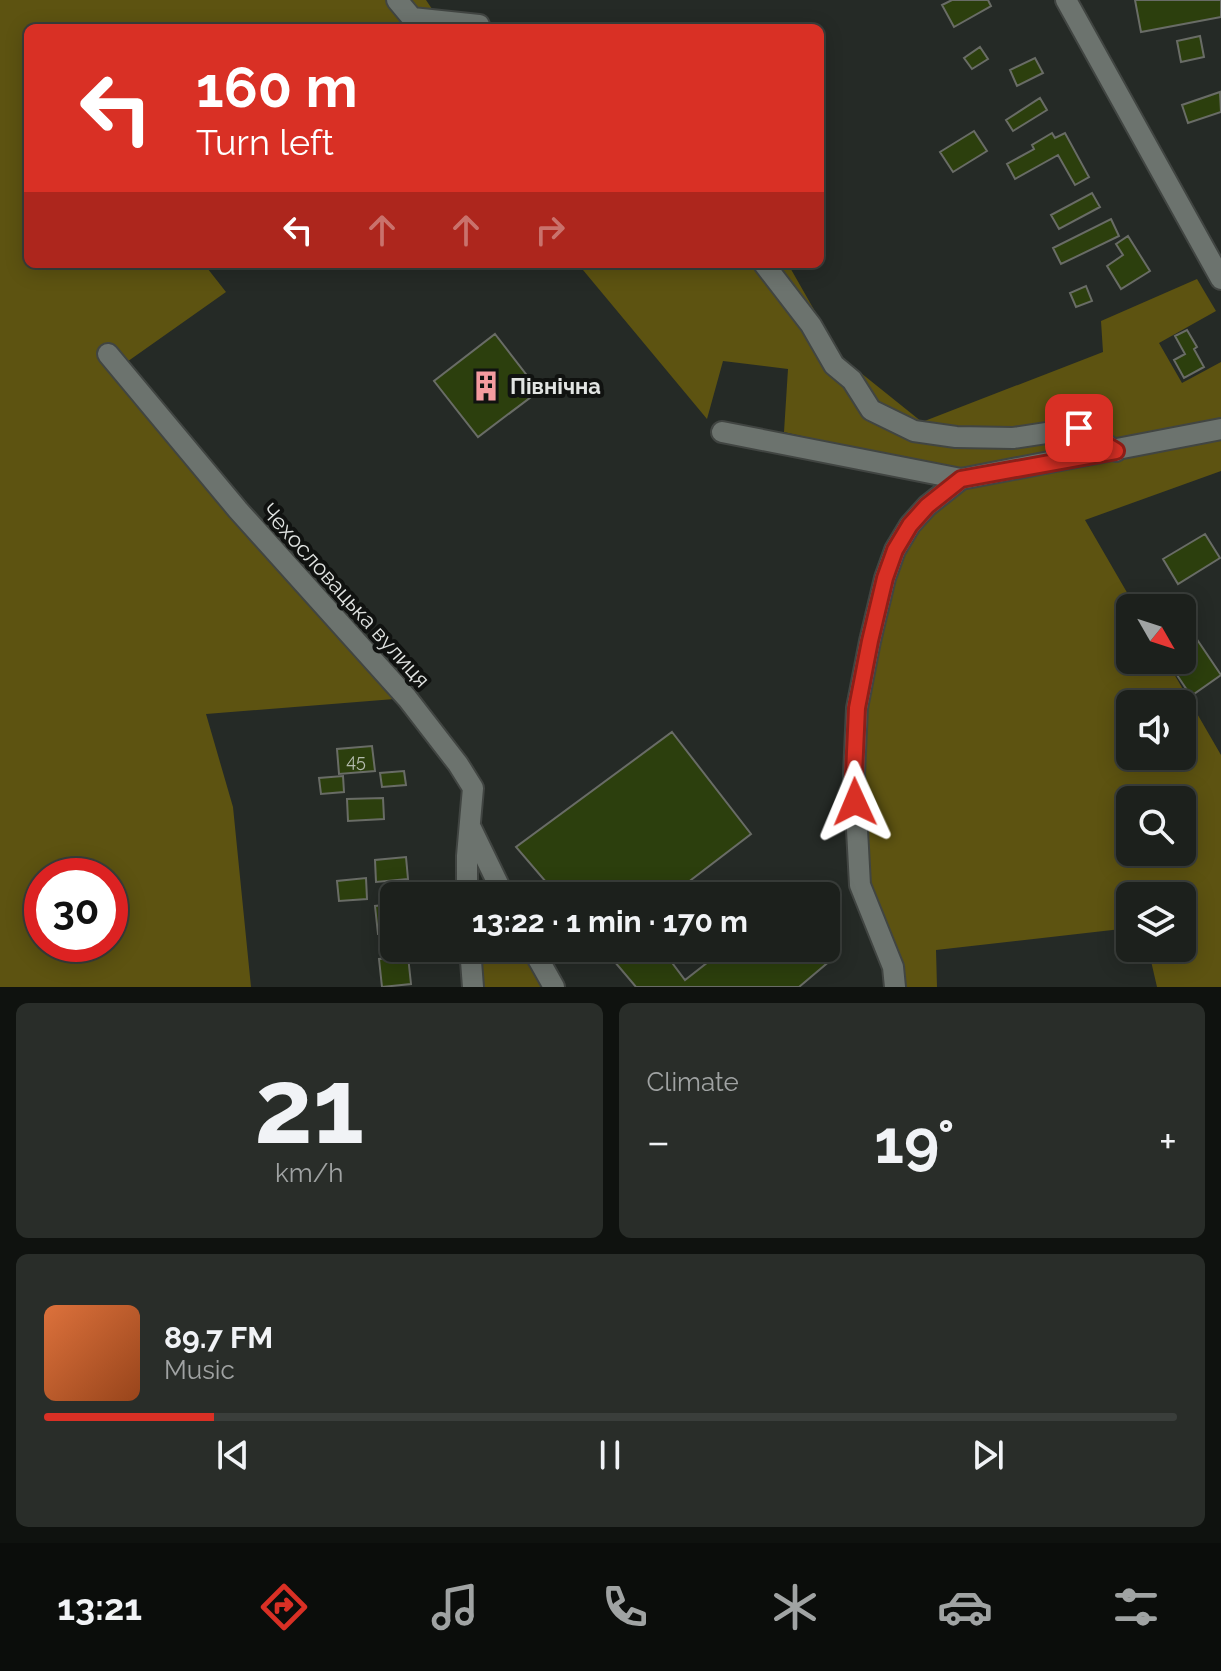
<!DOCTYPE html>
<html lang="en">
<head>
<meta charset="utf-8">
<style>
	body { margin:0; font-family:Raleway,sans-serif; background:#292d29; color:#f1f3f6; height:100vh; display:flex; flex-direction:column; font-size:30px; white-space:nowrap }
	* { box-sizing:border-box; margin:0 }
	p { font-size:26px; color:#a0a3a3 }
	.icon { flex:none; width:44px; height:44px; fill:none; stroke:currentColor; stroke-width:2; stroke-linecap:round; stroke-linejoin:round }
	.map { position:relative; height:987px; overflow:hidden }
	.side { display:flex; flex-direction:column; gap:16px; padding:16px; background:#0f120f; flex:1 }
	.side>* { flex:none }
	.hud { position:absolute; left:24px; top:24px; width:800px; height:244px; border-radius:12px; box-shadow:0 4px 20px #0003,0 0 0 2px #3a3e3b; background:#d93025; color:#fff; overflow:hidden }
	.needle { width:52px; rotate:129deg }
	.tools { position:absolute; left:1116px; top:594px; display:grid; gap:16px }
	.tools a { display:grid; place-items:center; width:80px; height:80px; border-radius:12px; background:#1c201c; box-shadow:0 4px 20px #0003,0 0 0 2px #3a3e3b; font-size:40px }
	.speed { position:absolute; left:24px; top:858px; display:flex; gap:16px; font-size:40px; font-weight:700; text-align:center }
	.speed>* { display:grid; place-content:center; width:104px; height:104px; border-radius:50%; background:#1c201c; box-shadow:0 4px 20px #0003,0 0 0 2px #3a3e3b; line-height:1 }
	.speed .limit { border:12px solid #d22; background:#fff; color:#111 }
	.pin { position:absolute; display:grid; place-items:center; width:68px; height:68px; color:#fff; margin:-34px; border-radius:16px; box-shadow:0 4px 12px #0006 }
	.me { position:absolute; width:88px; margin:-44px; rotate:359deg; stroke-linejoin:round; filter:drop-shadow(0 0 6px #0008) }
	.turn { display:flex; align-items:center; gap:28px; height:168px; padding:0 40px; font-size:36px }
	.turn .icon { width:104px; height:104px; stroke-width:2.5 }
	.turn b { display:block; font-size:56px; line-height:68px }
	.lanes { display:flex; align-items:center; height:76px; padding:0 40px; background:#0003; justify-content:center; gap:40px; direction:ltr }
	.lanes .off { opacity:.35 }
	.big { font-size:60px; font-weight:700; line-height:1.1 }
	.side .widget { flex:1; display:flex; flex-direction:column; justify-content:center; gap:12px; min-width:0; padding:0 28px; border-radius:12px; background:#292d29 }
	.side .dial { align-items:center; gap:0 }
	.dial b { font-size:104px; line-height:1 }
	.song { display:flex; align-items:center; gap:24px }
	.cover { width:96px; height:96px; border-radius:12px; background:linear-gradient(135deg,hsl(20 70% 55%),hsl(20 70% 35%)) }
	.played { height:8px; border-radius:4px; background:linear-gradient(90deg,#d93025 15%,#3a3e3b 15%) }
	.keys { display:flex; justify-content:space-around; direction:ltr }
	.heat { display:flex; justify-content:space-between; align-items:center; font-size:44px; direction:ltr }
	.side .tiles { flex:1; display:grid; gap:16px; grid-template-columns:1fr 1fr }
	.widget:last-child { grid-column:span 2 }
	.trip { position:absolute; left:380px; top:882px; width:460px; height:80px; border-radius:12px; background:#1c201c; box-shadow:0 4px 20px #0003,0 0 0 2px #3a3e3b; font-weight:700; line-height:80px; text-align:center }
	.menu { display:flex; height:128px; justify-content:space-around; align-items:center; background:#0b0d0b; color:#a0a3a3 }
	.menu .icon { width:56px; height:56px }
	.menu .current { color:#d93025 }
	.menu b { font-size:36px; color:#f1f3f6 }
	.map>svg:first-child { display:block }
</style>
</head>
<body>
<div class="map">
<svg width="1221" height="987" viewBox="0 0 1221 987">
	<rect width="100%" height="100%" fill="#252a26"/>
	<path fill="#5d5311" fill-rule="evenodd" d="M0,0H426L434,12L452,28H28V264H204L226,292L124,364L407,698L206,714L233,807L251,987H0ZM42,876H110V944H42Z
		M578,264H788L841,357L922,422L1103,352L1101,321L1197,279L1216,311L1159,343L1182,383L1221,362V421L948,470L784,432L788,369L723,361L707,419Z
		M1221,429V471L1085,520L1136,608H1130V660H1166L1221,755V987H1157L1148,948H1182V896H1130V928L936,950L937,987H895L860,885L854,774L895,550L961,479ZM1130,704H1182V756H1130ZM1130,800H1182V852H1130Z
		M470,948H532L554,987H473Z"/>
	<path fill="#2c3f0d" stroke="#696c66" stroke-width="2" d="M952,0H988L991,6L954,27L942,5Z
		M1135,0H1221V17L1141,32Z
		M1200,36L1204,57L1181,62L1177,41Z
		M980,47L988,59L972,69L964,58Z
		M1035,58L1043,73L1017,86L1010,70Z
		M1220,92L1221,112L1188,123L1182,105Z
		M1040,98L1047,110L1013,131L1006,120Z
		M974,131L987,151L953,172L940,152Z
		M1052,133L1055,138L1065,133L1089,177L1075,185L1058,155L1015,179L1007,164L1034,149L1032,145Z
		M1092,193L1100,207L1059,229L1051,215Z
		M1111,219L1119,236L1061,264L1053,248Z
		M1128,236L1150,271L1121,289L1107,266L1123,255L1116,244Z
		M1086,286L1092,301L1076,307L1070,293Z
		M1187,330L1197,347L1194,349L1204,367L1184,378L1174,360L1185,354L1175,336Z
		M495,334L539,391L478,437L434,381Z
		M1205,534L1220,558L1178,584L1163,559Z
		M1192,632L1221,675L1191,696L1167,660H1182V639Z
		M672,732L751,834L670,896H558L516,847Z
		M372,746L375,771L339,774L337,749Z
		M404,771L406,785L382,787L380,773Z
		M343,776L344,792L321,794L319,778Z
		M383,798L384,819L348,821L347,799Z
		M406,857L408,879L376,882L375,860Z
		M366,878L367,899L339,901L337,881Z
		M394,904V933L378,934L375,906Z
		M826,939L838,954L799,987H636L603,948H661L685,980L726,948H826Z
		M408,956L411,984L382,987L379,959Z"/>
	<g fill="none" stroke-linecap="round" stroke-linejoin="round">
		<g stroke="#414542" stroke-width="24">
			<path id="minor" d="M397,0L412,18L479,25L480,28
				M1066,0L1221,279
				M764,264L811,325L834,365L852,380L871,410L914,431L956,437L1013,438L1079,428L1116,451
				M108,354L238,510L407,698L458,764L473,788L467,856V896
				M722,432L961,479
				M470,826L504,896
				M470,948L473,987
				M532,948L554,987
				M895,987L893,967L860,885L854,774L857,708L870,641L885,578L895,550L910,525L927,506L961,479L1221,429"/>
		</g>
		<use href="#minor" stroke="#6c736e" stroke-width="20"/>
	</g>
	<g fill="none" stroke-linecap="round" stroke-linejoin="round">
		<g stroke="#8d1f18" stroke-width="20">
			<path id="route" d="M855,802L854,774L857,708L870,641L885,578L895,550L910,525L927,506L961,479L1116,451L1079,428"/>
		</g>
		<use href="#route" stroke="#d93025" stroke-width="14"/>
	</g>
	<defs>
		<g id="building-bare" transform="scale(2.4)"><path d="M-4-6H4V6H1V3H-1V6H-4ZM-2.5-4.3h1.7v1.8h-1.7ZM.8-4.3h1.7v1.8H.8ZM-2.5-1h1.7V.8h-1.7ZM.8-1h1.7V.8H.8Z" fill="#f49b9f" stroke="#101210" stroke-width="2.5" paint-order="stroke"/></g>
	</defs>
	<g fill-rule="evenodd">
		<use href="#building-bare" x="486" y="386"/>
	</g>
	<g text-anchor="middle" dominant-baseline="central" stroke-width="8" stroke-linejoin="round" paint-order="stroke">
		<g font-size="18" fill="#b4bbad">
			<text x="356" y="760">45</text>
		</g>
		<g font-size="22" font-weight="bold" fill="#e1e4e2" stroke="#101210" text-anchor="start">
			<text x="510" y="386">Північна</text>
		</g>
		<g font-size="22" fill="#e1e4e2" stroke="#101210">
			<text transform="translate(346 595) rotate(48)">Чехословацька вулиця</text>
		</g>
	</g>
</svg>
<div class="tools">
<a><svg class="needle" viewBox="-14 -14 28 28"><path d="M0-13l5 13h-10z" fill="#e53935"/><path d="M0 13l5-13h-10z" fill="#a0a3a3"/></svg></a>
<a><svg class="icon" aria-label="sound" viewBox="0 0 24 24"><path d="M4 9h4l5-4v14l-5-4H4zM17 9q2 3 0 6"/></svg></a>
<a><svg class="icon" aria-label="search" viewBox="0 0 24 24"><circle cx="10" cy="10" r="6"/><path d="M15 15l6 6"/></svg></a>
<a><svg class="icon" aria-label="layers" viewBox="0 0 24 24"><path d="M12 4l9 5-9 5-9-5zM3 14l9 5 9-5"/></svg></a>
</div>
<div class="speed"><div class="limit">30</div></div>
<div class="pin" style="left:1079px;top:428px;background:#d93025"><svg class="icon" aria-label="arrive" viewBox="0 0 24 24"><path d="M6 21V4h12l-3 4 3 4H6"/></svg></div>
<svg class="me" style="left:855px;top:802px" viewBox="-20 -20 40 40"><path d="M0-17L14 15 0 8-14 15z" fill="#d93025" stroke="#fff" stroke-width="4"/></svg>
<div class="trip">13:22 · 1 min · 170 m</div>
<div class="hud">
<div class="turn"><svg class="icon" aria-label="left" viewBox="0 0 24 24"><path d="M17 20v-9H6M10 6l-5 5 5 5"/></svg><div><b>160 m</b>Turn left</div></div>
<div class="lanes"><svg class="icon" aria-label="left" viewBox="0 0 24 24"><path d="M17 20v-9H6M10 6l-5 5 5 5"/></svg><svg class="icon off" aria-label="ahead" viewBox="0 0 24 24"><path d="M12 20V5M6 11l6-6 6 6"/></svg><svg class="icon off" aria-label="ahead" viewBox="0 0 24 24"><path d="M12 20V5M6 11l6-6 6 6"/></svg><svg class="icon off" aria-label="right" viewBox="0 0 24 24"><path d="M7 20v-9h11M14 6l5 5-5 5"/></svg></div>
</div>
</div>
<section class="side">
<div class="tiles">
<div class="widget dial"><b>21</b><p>km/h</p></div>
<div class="widget"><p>Climate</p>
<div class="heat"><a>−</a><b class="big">19°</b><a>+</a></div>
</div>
<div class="widget">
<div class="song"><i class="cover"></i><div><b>89.7 FM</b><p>Music</p></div></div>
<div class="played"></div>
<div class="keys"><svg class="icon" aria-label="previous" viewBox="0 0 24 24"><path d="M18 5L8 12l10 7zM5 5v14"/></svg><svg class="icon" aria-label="pause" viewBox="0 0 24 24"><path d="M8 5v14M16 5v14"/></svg><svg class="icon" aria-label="next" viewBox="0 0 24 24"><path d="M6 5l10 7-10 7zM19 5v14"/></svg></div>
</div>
</div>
</section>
<nav class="menu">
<b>13:21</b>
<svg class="icon current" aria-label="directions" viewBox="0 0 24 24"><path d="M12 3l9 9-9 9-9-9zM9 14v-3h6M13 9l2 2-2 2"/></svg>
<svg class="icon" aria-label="music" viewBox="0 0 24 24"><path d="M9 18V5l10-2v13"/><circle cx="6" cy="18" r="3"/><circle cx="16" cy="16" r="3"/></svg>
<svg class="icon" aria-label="phone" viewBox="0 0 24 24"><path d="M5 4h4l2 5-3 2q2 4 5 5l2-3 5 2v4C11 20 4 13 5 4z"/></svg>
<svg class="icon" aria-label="climate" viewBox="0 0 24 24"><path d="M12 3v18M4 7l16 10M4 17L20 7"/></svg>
<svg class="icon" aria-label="car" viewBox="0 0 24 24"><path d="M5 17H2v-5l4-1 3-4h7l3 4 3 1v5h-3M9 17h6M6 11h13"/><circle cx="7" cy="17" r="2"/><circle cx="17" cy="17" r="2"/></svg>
<svg class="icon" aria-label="filters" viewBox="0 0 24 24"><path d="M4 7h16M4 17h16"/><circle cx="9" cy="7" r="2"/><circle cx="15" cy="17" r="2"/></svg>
</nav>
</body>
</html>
